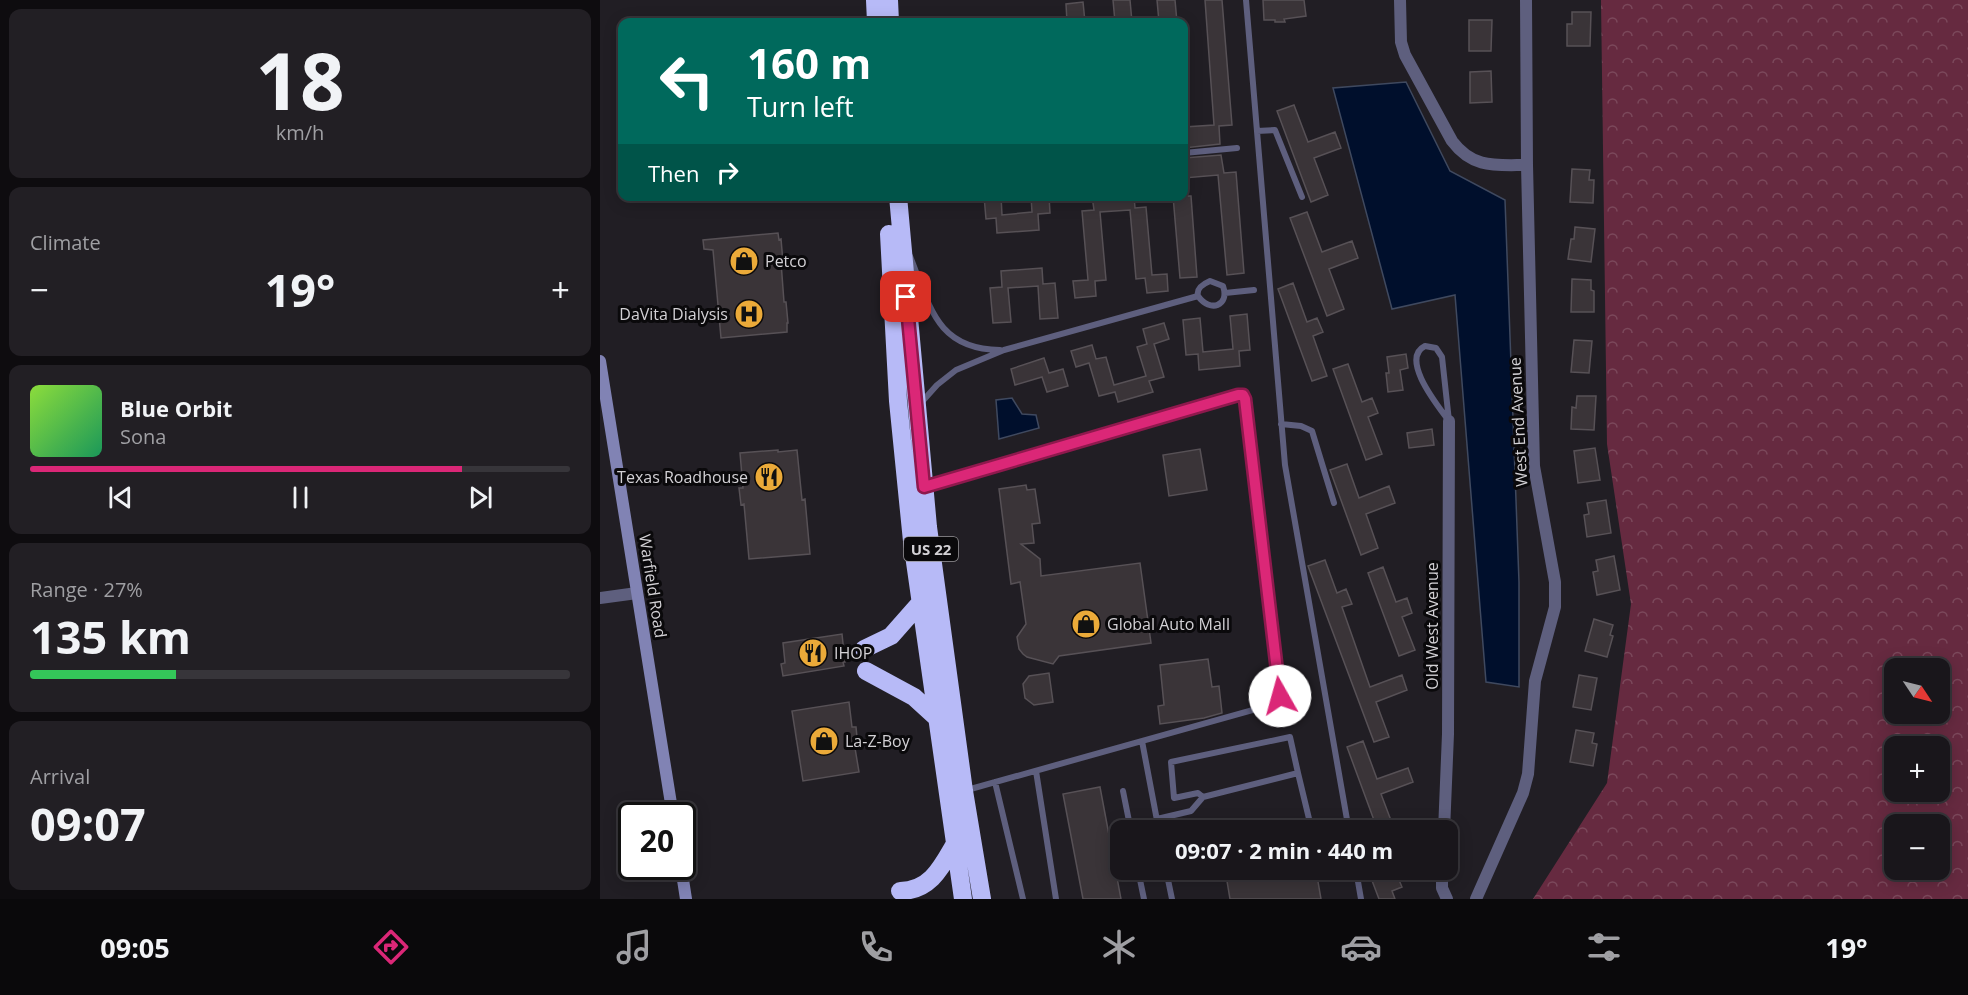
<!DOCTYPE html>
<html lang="en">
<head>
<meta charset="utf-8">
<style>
	body { margin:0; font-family:"Open Sans",sans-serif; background:#221f24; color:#f1f3f6; height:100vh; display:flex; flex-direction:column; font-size:22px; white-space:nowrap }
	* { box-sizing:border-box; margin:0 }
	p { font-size:20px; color:#9f9fa3 }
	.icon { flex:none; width:33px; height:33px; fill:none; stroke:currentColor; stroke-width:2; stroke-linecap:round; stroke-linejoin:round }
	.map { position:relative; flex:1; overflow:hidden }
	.panel { display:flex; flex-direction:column; gap:9px; padding:9px; background:#0e0c0f; width:600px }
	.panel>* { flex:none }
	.guide { position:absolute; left:18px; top:18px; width:570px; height:183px; border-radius:12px; box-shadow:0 3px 15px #0003,0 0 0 2px #37353a; background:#00695c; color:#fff; overflow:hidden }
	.needle { width:39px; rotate:125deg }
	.fabs { position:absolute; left:1284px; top:658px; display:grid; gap:12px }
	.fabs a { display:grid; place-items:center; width:66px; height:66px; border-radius:12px; background:#19161b; box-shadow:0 3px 15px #0003,0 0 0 2px #37353a; font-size:30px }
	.speed { position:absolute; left:18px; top:802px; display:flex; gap:12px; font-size:30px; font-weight:700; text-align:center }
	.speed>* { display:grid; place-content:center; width:78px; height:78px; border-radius:50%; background:#19161b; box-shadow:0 3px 15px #0003,0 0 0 2px #37353a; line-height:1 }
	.speed .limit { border:3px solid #111; border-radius:9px; background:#fff; color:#111 }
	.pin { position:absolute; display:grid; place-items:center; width:51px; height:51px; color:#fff; margin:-26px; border-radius:12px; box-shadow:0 3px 9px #0006 }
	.me { position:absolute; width:66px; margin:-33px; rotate:353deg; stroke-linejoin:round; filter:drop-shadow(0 0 4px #0008) }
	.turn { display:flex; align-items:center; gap:21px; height:126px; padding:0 30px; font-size:27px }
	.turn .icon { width:78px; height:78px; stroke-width:2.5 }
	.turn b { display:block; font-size:42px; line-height:51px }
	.then { display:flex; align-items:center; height:57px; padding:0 30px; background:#0003; gap:12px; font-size:22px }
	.big { font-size:45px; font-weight:700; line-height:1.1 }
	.panel .card { flex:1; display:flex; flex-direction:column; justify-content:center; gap:9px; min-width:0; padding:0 21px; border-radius:12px; background:#221f24 }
	.panel .dial { align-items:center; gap:0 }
	.dial b { font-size:78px; line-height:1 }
	.song { display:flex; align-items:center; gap:18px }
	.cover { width:72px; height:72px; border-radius:9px; background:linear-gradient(135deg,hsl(90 70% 55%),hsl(150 70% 35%)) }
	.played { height:6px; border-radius:3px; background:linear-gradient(90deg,#db2777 80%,#37353a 80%) }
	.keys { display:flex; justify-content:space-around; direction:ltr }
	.heat { display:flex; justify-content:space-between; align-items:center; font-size:33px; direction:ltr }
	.charge { height:9px; border-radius:4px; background:linear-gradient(90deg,#34c759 27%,#37353a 0) }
	.trip { position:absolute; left:510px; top:820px; width:348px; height:60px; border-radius:12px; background:#19161b; box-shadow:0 3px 15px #0003,0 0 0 2px #37353a; font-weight:700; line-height:60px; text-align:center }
	.menu { display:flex; height:96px; justify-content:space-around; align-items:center; background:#0a090b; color:#9f9fa3 }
	.menu .icon { width:42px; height:42px }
	.menu .selected { color:#db2777 }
	.menu b { font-size:27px; color:#f1f3f6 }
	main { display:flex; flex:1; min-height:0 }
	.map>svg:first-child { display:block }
</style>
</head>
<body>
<main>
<section class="panel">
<div class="card dial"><b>18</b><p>km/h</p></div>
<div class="card"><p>Climate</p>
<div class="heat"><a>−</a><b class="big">19°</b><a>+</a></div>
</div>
<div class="card">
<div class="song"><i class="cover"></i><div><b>Blue Orbit</b><p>Sona</p></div></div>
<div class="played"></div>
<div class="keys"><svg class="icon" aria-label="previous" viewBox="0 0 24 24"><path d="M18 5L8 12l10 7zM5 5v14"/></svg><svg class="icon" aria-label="pause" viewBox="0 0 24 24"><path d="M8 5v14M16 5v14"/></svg><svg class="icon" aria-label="next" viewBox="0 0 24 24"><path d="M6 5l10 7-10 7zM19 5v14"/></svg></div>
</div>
<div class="card"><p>Range · 27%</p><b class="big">135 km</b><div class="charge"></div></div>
<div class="card"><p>Arrival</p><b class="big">09:07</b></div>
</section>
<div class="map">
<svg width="1368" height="899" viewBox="0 0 1368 899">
	<defs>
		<pattern id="forest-crowns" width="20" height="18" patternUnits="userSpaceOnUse" patternTransform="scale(1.5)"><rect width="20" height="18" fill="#662a40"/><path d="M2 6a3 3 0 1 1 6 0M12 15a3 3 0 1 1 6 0" fill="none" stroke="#7b485b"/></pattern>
	</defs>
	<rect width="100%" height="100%" fill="#211e24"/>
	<path fill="url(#forest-crowns)" fill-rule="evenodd" d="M1001,0H1368V899H933L1007,783L1031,604L1007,444ZM1294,669H1340V714H1294ZM1294,747H1340V792H1294ZM1294,825H1340V870H1294Z"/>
	<path fill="#000f2c" stroke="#3f495f" stroke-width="1.5" d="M806,82L850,171L905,200L919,582V687L886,682L855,295L792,309L733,88Z
		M412,398L422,414L436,415L439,428L399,439L396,400Z"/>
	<path fill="#3a3438" stroke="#575156" stroke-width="1.5" d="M513,0H530L532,22H515Z
		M557,0H575L577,22H559Z
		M605,0H622L632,125L619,126L620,144L584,148V127L614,125Z
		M663,0H704L706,16L684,19L685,22H675V20H664Z
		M483,2L485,22H467L466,4Z
		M972,12H991L990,46H967V24H972Z
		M869,20H892L891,51H869Z
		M891,71L892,102L870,103V72Z
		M694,105L708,142L735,132L741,148L714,158L728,195L711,202L677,111Z
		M621,155L624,173L636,172L644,273L627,275L618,175L584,178V158Z
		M972,169L990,170L989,180H994L993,203L970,202Z
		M384,196H401L402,215L432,212L431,196H449L450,213L438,214L439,230L397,233L396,218L386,219Z
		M492,196H534L535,208L546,207L552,275L567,274L568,291L547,293L545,278L536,279L530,210L500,212L506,280L495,281L496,296L475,298L473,281L488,280L482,211L494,210Z
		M573,196H591L597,277L580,278Z
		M707,212L722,252L752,241L758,258L729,269L744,309L727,316L690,218Z
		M975,227L995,229L991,262L968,259L971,239H974Z
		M178,233L179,240L181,239L183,262H181L184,302H186L188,323H187V332L121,338L113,250L104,249L103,240Z
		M442,268L443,284L455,283L458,318L440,319L438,286L408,288L411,322L393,323L390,288L402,287L401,271Z
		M972,279L991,280V290L994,291V312H971Z
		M693,283L707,322L717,318L723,332L713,336L727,376L712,381L678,289Z
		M647,314L650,350L639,351L640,366L599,370L598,354L586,355L583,320L600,318L603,352L633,349L630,316Z
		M564,323L569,339L554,344L564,377L549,381L553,392L518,402L515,392L499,396L489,363L476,367L471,351L492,345L496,359L506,357L514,385L546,376L537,347L547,344L543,329Z
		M974,340L992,341L989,373L971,372Z
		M806,354L808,368L800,370L803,390L788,392L786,373H789L787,357Z
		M444,358L449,373L463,369L468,386L447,392L442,377L415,385L411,369Z
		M748,364L762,402L772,398L778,413L768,417L782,454L766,460L733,369Z
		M977,396H996L994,430L971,429L972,407L976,408Z
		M832,429L834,445L809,448L807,433Z
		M995,448L1000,480L978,483L974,451Z
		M600,449L607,490L569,496L563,455Z
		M178,450V452L197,450L202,500L205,499L210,554L149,559L144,504L141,505L139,488H143L140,453Z
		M747,464L759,498L789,486L795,503L766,514L778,548L761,555L730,470Z
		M426,485L427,490L435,489L440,523L432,524L434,543L421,544L440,559L441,576L540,563L551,643L459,656L453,664L427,657L423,654L419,649L417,637L426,624L420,582L411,584L399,489Z
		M1006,500L1011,533L987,537L984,515L989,514L987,503Z
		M1014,556L1020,590L997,595L993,572L998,571L996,560Z
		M725,560L737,593L746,589L752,604L742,607L770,687L802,675L807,690L776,702L789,737L774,742L708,566Z
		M783,567L796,602L807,598L812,613L802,617L815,650L799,656L768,573Z
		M994,619L1013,625L1010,635L1013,636L1007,657L985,651Z
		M242,634L245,662H243L244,666L183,676L181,664L185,663L183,643Z
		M608,659L612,687L619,686L622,713L604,718L560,724L558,706L564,705L560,665Z
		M449,673L453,702L434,705L425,698L423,684L429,676Z
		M979,675L997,678L991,710L973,707Z
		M249,702L252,727H256L258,747L255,748L259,772L203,781L192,711Z
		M976,730L994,733L992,743L997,744L993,766L970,762Z
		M763,741L777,779L808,768L813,782L781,794L795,831H778L747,747Z
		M500,787L521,899H483L463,794Z
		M652,870H716L721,899H630L626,875Z
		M768,870H784L786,877L796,873L802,887L792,891L795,899H779Z"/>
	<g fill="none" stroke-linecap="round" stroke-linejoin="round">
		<path stroke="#5e5f7e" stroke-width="6" d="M646,0L685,465L749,831
			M657,131L675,130L702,197
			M584,153L637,148
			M310,256C330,306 336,349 400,350
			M625,293L654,290
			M825,346L836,348L842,357L849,421C839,407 799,359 825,346Z
			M320,404L337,385L356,370L404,350L598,296C610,313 630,306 623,286L610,281C603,284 596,288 598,296
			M681,424L701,426L712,431L734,503
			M327,486L638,395H643L645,399L680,696L674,704L367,790
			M542,741L559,831
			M436,771L456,899
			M395,782L423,899
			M523,791L531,831
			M603,797L598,793L574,798L571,762L690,737L698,773
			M557,819L591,811L603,797L698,773L711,827
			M538,870L544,899
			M566,870L572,899
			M756,870L761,899"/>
		<path stroke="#5e5f7e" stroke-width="12" d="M800,0L801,42L805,55L852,141C873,169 896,165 927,165
			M0,598L37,593
			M844,831L848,734L849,421
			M842,870V888L847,899
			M876,899L923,793L928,774L935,681L955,607V582L934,466L927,165L926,0"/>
		<path stroke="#8183b4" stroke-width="12" d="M0,361L73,816
			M81,867L86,899"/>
		<path stroke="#b7baf7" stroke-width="18" d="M275,0L276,22
			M289,0L290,22
			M298,196L328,527L364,791L382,899
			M289,234L298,401L312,541L363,899
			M264,649L291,636L321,602
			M266,671L314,697L337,718
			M300,891C331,891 342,866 356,842"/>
	</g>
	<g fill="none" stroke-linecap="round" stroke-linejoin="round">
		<g stroke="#8e194d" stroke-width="15">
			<path id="route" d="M306,297L324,487L638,395H643L645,399L680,696"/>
		</g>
		<use href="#route" stroke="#db2777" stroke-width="10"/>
	</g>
	<defs>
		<g id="shop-disc" transform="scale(1.5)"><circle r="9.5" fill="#ebaa39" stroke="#0a090b"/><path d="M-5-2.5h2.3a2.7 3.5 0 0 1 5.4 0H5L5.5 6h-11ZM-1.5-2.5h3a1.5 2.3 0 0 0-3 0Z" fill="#111"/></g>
		<g id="hospital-disc" transform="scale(1.5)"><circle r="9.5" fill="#ebaa39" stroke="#0a090b"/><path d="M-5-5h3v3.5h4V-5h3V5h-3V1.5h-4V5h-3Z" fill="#111"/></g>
		<g id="restaurant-disc" transform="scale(1.5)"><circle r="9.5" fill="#ebaa39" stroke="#0a090b"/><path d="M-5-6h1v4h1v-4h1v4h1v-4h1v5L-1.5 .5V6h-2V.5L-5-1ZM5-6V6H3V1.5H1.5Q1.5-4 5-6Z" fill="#111"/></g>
	</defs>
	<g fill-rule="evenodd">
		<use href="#shop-disc" x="144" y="261"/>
		<use href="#hospital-disc" x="149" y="314"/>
		<use href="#restaurant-disc" x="169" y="477"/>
		<use href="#shop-disc" x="486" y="624"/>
		<use href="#restaurant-disc" x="213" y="653"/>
		<use href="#shop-disc" x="224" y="741"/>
	</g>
	<g text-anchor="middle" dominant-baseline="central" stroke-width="6" stroke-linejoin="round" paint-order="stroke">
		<rect fill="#0a090b" stroke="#979598" stroke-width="1.5" x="304" y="537" width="54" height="24" rx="4.5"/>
		<g font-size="15" font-weight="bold" fill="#d3d1d5">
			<text x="331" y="549">US 22</text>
		</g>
		<g font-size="16" fill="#d3d1d5" stroke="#0a090b" text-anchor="start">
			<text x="165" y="261">Petco</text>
			<text x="128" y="314" text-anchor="end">DaVita Dialysis</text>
			<text x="148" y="477" text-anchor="end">Texas Roadhouse</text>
			<text x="507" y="624">Global Auto Mall</text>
			<text x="234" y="653">IHOP</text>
			<text x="245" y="741">La-Z-Boy</text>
		</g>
		<g font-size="16" fill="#d3d1d5" stroke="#0a090b">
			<text transform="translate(918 422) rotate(-93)">West End Avenue</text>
			<text transform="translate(53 586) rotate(81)">Warfield Road</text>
			<text transform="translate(832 626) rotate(-90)">Old West Avenue</text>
		</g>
	</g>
</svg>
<div class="fabs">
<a><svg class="needle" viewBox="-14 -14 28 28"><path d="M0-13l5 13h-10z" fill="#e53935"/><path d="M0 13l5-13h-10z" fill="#9f9fa3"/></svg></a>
<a>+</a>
<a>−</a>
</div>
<div class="speed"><div class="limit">20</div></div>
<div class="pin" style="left:306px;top:297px;background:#d93025"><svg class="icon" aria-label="arrive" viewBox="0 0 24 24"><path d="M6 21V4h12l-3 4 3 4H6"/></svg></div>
<svg class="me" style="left:680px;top:696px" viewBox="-20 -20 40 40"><circle r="19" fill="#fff"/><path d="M0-13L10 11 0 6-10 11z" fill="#db2777"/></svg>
<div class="trip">09:07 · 2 min · 440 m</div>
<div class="guide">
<div class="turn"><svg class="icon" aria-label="left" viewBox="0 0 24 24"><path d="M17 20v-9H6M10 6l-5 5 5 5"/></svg><div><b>160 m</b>Turn left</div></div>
<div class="then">Then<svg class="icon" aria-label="right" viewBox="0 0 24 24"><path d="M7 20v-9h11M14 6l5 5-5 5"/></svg></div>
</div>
</div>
</main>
<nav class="menu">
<b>09:05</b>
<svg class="icon selected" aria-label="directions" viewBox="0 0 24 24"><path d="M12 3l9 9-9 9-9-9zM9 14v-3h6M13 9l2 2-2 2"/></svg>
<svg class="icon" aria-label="music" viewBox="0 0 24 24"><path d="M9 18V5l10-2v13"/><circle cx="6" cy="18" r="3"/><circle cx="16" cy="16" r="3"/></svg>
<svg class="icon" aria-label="phone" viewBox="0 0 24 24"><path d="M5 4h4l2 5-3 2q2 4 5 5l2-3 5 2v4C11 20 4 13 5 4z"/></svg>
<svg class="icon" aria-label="climate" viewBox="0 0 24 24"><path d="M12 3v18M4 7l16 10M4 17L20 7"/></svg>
<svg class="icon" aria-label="car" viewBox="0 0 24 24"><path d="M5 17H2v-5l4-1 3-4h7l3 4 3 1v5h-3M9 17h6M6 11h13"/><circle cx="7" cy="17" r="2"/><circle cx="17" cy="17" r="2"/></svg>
<svg class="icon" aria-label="filters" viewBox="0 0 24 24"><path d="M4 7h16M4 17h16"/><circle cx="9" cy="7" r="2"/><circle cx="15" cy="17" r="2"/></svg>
<b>19°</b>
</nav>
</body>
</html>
